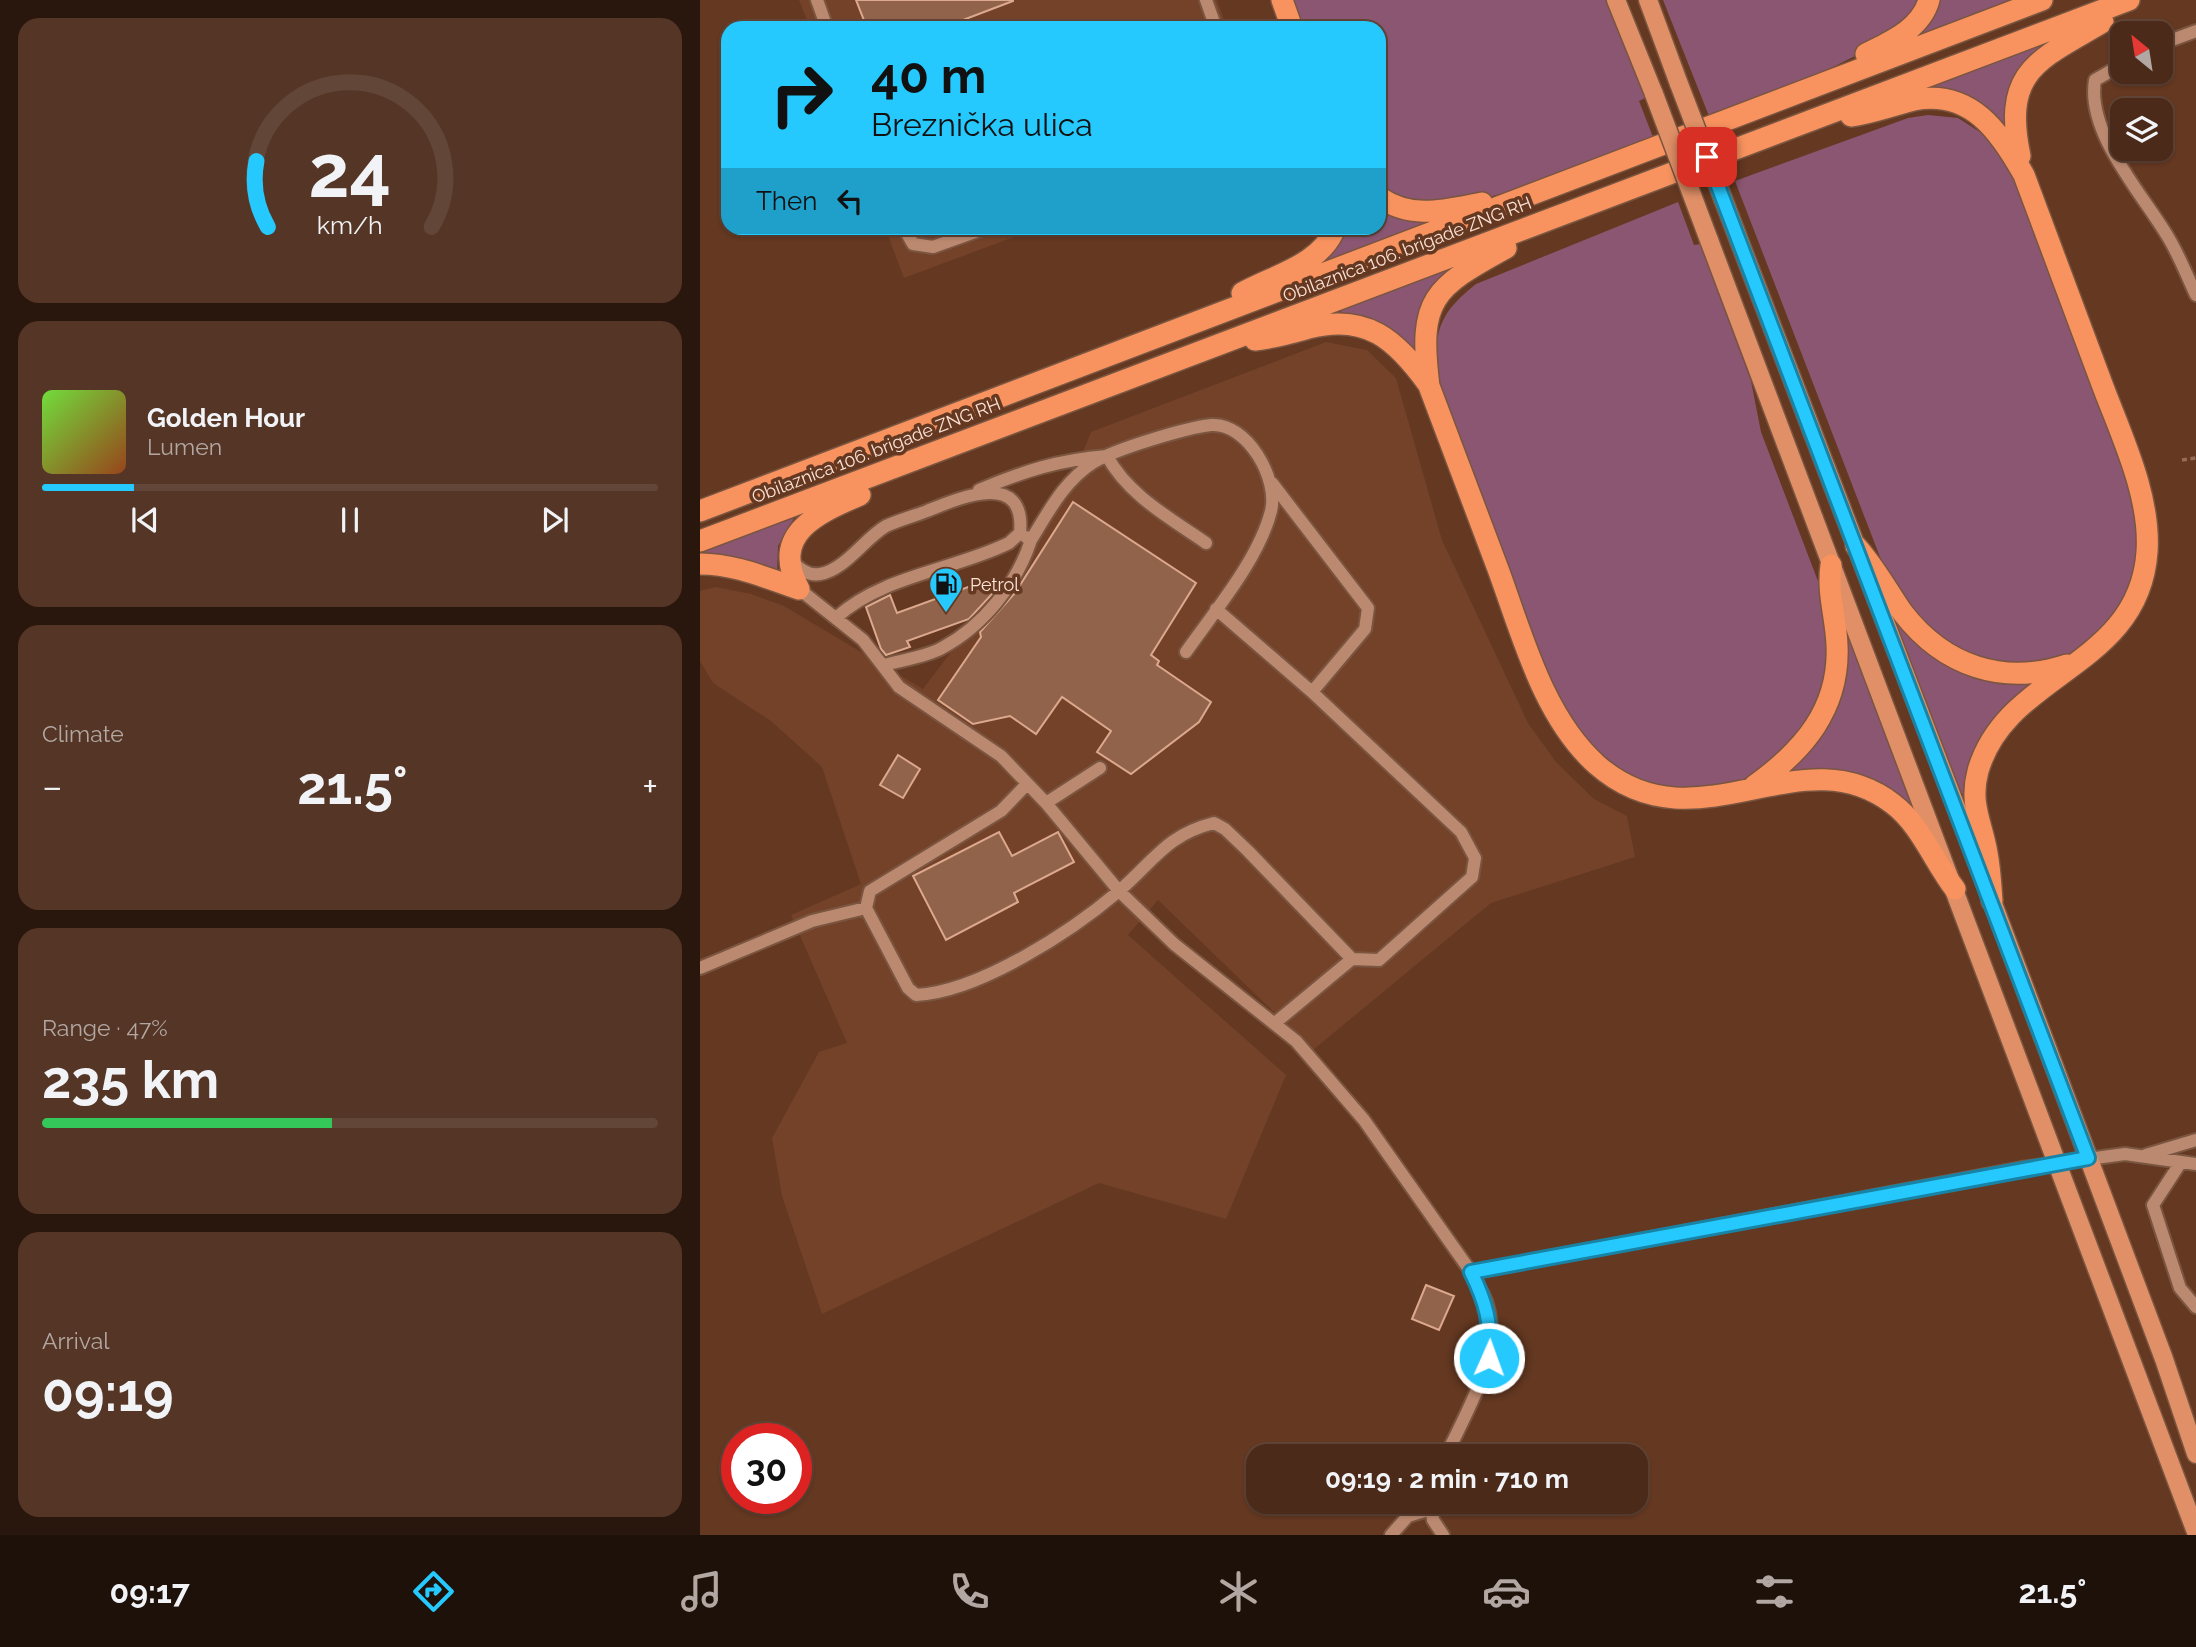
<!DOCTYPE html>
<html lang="en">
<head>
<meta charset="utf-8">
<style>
	body { margin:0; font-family:Raleway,sans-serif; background:#553626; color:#f1f3f6; height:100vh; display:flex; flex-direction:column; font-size:26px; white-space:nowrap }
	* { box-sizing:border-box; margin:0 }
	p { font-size:23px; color:#b2a7a2 }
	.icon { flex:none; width:38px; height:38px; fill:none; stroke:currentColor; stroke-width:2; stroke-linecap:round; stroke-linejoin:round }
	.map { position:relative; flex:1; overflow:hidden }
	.panel { display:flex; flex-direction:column; gap:18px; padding:18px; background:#29170e; width:700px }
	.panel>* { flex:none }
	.top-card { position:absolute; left:21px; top:21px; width:665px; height:214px; border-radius:21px; box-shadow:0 2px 5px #0004,0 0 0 2px #624638; background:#26c9fe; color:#111; overflow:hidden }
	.needle { width:46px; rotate:330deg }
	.fabs { position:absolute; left:1410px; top:21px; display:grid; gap:14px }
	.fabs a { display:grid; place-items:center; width:63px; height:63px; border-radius:14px; background:#4b2a19; box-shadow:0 2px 5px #0004,0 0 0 2px #624638; font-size:35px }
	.speed { position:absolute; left:21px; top:1423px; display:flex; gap:14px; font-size:35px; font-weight:700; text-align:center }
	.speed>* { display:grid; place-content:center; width:91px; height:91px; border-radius:50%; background:#4b2a19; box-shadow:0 2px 5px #0004,0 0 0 2px #624638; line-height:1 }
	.speed .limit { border:10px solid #d22; background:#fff; color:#111 }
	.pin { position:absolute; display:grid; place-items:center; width:60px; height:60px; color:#fff; margin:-30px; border-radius:14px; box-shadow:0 4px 10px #0006 }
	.me { position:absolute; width:77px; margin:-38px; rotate:2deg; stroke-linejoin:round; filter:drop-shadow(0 0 5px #0008) }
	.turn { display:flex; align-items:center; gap:24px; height:147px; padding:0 35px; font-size:32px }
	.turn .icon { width:91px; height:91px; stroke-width:2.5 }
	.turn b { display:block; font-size:49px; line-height:60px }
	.then { display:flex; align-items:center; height:66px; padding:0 35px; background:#0003; gap:14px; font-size:26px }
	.big { font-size:52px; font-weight:700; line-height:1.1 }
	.panel .tile { flex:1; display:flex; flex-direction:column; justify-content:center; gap:10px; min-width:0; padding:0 24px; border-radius:21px; background:#553626 }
	.panel .dial { align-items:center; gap:0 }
	.dial svg { height:182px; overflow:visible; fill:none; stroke:#624638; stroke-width:7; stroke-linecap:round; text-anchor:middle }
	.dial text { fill:#f1f3f6; stroke:none }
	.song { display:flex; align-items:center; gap:21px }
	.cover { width:84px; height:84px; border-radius:10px; background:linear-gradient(135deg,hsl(100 70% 55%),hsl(20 70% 35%)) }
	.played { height:7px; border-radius:4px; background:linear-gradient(90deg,#26c9fe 15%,#624638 15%) }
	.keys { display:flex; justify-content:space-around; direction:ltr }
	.heat { display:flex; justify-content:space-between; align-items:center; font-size:38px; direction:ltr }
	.charge { height:10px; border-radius:5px; background:linear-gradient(90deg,#34c759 47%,#624638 0) }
	.trip { position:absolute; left:546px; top:1444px; width:402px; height:70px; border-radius:21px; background:#4b2a19; box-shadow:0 2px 5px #0004,0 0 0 2px #624638; font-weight:700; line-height:70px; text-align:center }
	.tab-bar { display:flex; height:112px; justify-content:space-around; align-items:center; background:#1e110a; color:#b2a7a2 }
	.tab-bar .icon { width:49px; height:49px }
	.tab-bar .selected { color:#26c9fe }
	.tab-bar b { font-size:32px; color:#f1f3f6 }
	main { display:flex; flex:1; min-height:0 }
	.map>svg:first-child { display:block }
</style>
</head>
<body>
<main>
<section class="panel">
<div class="tile dial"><svg viewBox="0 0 100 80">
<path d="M14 69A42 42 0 1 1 86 69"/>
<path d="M14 69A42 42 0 0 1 9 40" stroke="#26c9fe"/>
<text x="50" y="56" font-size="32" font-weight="700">24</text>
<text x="50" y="72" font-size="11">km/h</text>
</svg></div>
<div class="tile">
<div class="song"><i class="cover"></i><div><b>Golden Hour</b><p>Lumen</p></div></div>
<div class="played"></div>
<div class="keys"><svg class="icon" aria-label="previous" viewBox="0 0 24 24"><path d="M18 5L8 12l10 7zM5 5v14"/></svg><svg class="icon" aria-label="pause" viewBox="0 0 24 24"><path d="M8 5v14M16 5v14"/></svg><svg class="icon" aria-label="next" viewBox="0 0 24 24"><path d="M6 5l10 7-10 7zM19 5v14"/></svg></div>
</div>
<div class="tile"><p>Climate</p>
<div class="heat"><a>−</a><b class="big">21.5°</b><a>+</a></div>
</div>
<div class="tile"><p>Range · 47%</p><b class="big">235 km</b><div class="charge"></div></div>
<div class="tile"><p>Arrival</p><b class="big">09:19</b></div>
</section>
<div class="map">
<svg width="1496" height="1535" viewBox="0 0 1496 1535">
	<rect width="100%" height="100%" fill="#643821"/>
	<path fill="#744228" d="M99,0H517L527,28H110Z
		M185,228H338L204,278Z
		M626,342L667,350L696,378L742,540L828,723L856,762L894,799L927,816L935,857L791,903L613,1050L458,900L428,935L586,1075L526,1219L399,1183L122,1314L82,1196L72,1138L119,1052L147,1043L91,915L161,884L122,767L71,721L13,683L0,661V591L16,587L51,594L84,606L223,689L257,644L291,617L364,499L391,432Z"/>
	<path fill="#8b5672" d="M592,0H907L945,98L939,101L953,137L842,182L789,197L732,207L679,191V28H603Z
		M963,0H1224L1189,39L1119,74L1009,116Z
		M1237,0H1316L1212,43L1210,37Z
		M1337,44L1340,50L1318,71L1308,123L1303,125C1283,103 1264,91 1235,90L1232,84Z
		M1228,115L1258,118L1297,143L1321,191L1432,494L1441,535L1433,594L1381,653L1305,670L1232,635L1190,583L1035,181L1208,118Z
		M978,202L994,245L1000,244L1051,381L1061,432L1121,589L1131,669L1111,726L1051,783L967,792L917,771L873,726L856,694L739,388C734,337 733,318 776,284Z
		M679,209L702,219L721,220L724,226L619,267L617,261L642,228H679Z
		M745,269L747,275C723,293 715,318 716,348L711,350C691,328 672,317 643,315L640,310Z
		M94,518L78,546L77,575L4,556L2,552Z
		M1200,620C1252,663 1264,686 1337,682L1268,792L1261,794L1195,621Z
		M1151,639L1213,808L1197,800L1089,776L1086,770C1135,731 1133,701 1144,643Z"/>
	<path fill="#92634b" stroke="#dca88e" stroke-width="2" d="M156,0H313V1L242,28H167Z
		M373,502L496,583L451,655L459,661L457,665L511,702L499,722L431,774L397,752L411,731L362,697L336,734L310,716L273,724L238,700L281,637L280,632L315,593Z
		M290,579L293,593L269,619L207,641L210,647L186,655L181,649L166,607L190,595L197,613Z
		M198,755L220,769L203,798L180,785Z
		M299,832L312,856L358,832L374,862L314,893L318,902L246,940L213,876Z
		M726,1285L754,1296L739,1330L712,1319Z"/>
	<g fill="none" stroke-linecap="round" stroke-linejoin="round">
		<g stroke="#7a5540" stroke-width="16">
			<path id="minor" d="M117,0L127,28
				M506,0L516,28
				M1461,44L1496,31
				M1423,64L1395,80C1386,133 1442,193 1468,237C1479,255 1487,276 1496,295
				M204,228L213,244L233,247L286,228
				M572,483L668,608L665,629L612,692
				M279,490C324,471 358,460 407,456C428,495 470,518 506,543
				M331,540C349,511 364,481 394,462C416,449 485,428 511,425C547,422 579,479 571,511C559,559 514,612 486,652
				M92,561C99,569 109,576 120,574C145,570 165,538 186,526C199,520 214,516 227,511C259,498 326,469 320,533L309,543C254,570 182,576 137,617
				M99,589L163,640L199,687L301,756L346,803L419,891L474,944L596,1041L664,1120L771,1272
				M516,609L612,692L761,832L775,858L772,877L679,960L652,959L575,1023
				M184,665C202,660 226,657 242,648C283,626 317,584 331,540L326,537
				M327,784L301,811L170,891L166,908L208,988L216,995C279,992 372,931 419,891C454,861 466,835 514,823L525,829L548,851L652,959
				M346,803L400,768
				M0,968L112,921L166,908
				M1446,1155L1496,1140
				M1481,1162L1453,1205L1480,1288L1496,1307
				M746,1456C767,1409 804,1354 786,1301C782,1291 775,1281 771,1272L1322,1168L1425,1154L1496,1164
				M731,1502L733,1520L743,1535
				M691,1535L708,1516L731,1509"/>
		</g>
		<g stroke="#7a5540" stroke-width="21">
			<path id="major" d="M916,0L954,94
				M948,0L979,84
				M1035,230L1292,901L1464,1359L1496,1454
				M1009,240L1496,1532"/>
		</g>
		<g stroke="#7a5540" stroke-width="24">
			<path id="highway" d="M582,0L592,28
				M1166,54C1190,42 1221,29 1229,0
				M1151,116C1173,113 1193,105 1214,100C1271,89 1300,132 1324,175C1350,245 1376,314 1402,384C1421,435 1451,496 1447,552C1439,668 1306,672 1278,771C1269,804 1282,823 1287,853C1290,869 1291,885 1292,901
				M1320,156C1302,70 1339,60 1403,22
				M679,197C712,220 745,210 782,203
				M806,248C733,288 718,299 729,386C752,447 775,508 798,569C822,634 843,717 897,765C996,852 1100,732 1193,804C1220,824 1234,862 1255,889
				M542,293C574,275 621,265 635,228
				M555,340C574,338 591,333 609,328C667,313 696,340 728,384
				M0,511L1342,0
				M0,541L1429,0
				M1156,546C1175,567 1187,590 1203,613C1244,666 1303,686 1367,665
				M0,564C35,564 66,578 99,589
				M99,589C70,534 116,514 160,495
				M1054,786C1103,751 1140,709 1137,645C1136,617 1127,594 1131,565"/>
		</g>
		<path stroke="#946d59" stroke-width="3.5" stroke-dasharray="5 3.5" stroke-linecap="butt" d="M1482,460L1496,458"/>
		<use href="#minor" stroke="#bb8970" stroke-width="12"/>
		<use href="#major" stroke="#e08f66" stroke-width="18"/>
		<use href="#highway" stroke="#f8935f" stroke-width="21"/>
		<g stroke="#7a5540" stroke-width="21" stroke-linecap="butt">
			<path id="major-bridge" d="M979,84L1035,230
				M954,94L1009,240"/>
		</g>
		<use href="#major-bridge" stroke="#e08f66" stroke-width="18"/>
	</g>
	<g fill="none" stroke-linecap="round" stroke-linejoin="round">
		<g stroke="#1983a5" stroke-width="18">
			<path id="route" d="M789,1358C792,1325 786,1302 771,1272L1388,1158L1007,157"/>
		</g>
		<use href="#route" stroke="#26c9fe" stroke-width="12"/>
	</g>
	<defs>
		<g id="fuel-pin" transform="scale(1.75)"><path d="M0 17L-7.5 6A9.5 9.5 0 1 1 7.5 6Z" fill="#26c9fe" stroke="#643821"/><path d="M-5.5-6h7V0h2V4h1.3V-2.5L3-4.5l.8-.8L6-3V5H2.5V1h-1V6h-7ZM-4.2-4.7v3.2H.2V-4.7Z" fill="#111"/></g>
	</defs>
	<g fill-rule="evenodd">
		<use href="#fuel-pin" x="246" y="584"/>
	</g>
	<g text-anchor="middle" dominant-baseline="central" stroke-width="7" stroke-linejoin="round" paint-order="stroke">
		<g font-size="18" fill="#fee2d4" stroke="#643821">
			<text transform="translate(707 249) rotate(-21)">Obilaznica 106. brigade ZNG RH</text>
			<text transform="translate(176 450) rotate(-21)">Obilaznica 106. brigade ZNG RH</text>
		</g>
		<g font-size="18" fill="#fee2d4" stroke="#643821" text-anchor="start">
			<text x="270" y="584">Petrol</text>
		</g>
	</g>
</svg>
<div class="fabs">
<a><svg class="needle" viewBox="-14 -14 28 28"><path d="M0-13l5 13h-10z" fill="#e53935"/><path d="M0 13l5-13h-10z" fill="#b2a7a2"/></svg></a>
<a><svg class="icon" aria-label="layers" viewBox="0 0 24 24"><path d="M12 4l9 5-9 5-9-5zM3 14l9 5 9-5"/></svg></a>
</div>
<div class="speed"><div class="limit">30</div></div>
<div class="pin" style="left:1007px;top:157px;background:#d93025"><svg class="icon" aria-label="arrive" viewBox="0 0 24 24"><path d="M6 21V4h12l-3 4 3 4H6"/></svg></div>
<svg class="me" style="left:789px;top:1358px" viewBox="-20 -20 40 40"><circle r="17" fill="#26c9fe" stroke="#fff" stroke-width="3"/><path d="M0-11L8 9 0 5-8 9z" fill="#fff"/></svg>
<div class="trip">09:19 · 2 min · 710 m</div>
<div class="top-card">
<div class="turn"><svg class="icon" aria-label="right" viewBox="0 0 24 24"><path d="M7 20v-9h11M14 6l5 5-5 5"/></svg><div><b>40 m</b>Breznička ulica</div></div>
<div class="then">Then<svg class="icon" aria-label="left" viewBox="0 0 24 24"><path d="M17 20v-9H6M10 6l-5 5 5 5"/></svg></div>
</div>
</div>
</main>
<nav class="tab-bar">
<b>09:17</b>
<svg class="icon selected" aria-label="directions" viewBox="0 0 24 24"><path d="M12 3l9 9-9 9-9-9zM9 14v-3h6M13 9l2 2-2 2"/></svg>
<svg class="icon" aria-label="music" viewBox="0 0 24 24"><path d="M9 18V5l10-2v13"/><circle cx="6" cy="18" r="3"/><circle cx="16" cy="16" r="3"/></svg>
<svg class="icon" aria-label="phone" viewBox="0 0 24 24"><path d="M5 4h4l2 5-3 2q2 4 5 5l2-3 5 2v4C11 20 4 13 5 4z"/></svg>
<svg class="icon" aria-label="climate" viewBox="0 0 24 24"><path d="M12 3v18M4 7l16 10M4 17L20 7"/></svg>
<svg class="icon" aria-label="car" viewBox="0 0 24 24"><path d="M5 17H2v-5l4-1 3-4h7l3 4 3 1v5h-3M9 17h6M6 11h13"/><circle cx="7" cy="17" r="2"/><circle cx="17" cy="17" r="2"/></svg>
<svg class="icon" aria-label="filters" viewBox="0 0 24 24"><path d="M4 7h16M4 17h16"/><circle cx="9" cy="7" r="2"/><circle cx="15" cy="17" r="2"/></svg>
<b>21.5°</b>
</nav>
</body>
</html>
